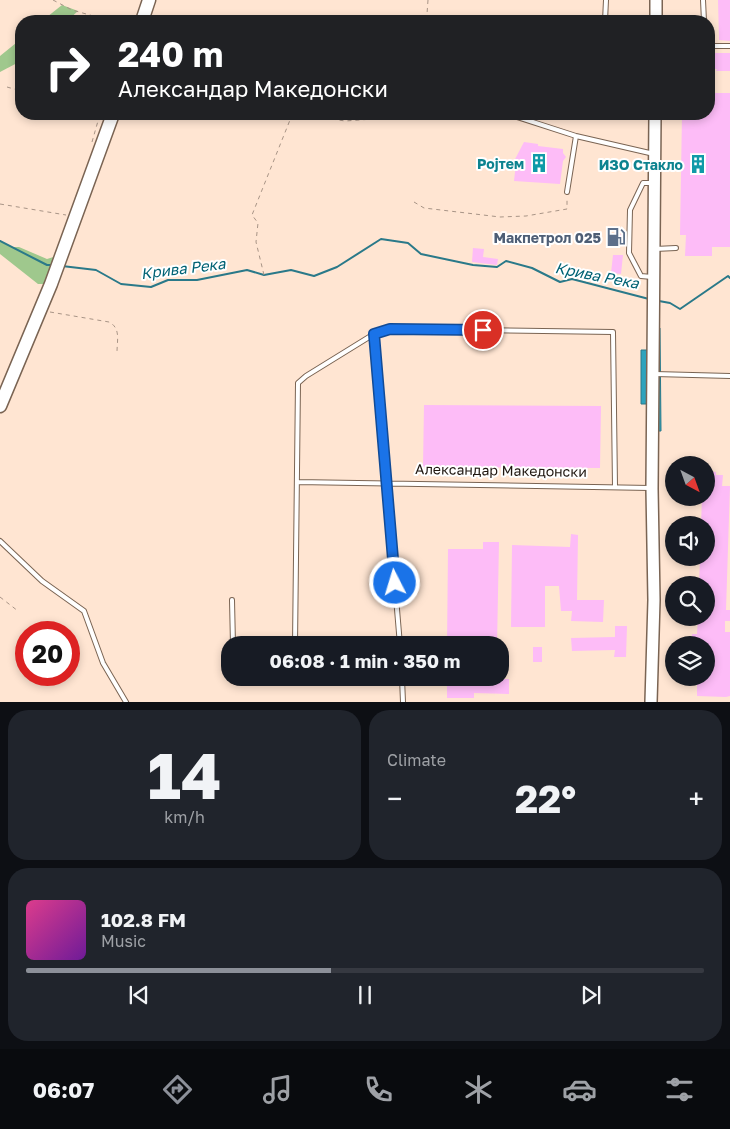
<!DOCTYPE html>
<html lang="en">
<head>
<meta charset="utf-8">
<style>
	body { margin:0; font-family:"Golos Text",sans-serif; background:#20242c; color:#f1f3f6; height:100vh; display:flex; flex-direction:column; font-size:19px; white-space:nowrap }
	* { box-sizing:border-box; margin:0 }
	p { font-size:16px; color:#9ea1a6 }
	.icon { flex:none; width:28px; height:28px; fill:none; stroke:currentColor; stroke-width:2; stroke-linecap:round; stroke-linejoin:round }
	.map { position:relative; height:702px; overflow:hidden }
	.drawer { display:flex; flex-direction:column; gap:8px; padding:8px; background:#0d0f14; flex:1 }
	.drawer>* { flex:none }
	.top-card { position:absolute; left:15px; top:15px; width:700px; height:105px; border-radius:20px; box-shadow:0 2px 8px #0003; background:#202124; color:#fff; overflow:hidden }
	.needle { width:32px; rotate:139deg }
	.fabs { position:absolute; left:665px; top:456px; display:grid; gap:10px }
	.fabs a { display:grid; place-items:center; width:50px; height:50px; border-radius:50%; background:#171b24; box-shadow:0 2px 8px #0003; font-size:25px }
	.speed { position:absolute; left:15px; top:621px; display:flex; gap:10px; font-size:25px; font-weight:700; text-align:center }
	.speed>* { display:grid; place-content:center; width:65px; height:65px; border-radius:50%; background:#171b24; box-shadow:0 2px 8px #0003; line-height:1 }
	.speed .limit { border:8px solid #d22; background:#fff; color:#111 }
	.pin { position:absolute; display:grid; place-items:center; width:42px; height:42px; color:#fff; margin:-21px; border:2px solid #fff; border-radius:50%; box-shadow:0 1px 5px #0007 }
	.me { position:absolute; width:55px; margin:-28px; rotate:355deg; stroke-linejoin:round; filter:drop-shadow(0 0 4px #0008) }
	.turn { display:flex; align-items:center; gap:18px; height:105px; padding:0 20px; font-size:22px }
	.turn .icon { width:65px; height:65px; stroke-width:2.5 }
	.turn b { display:block; font-size:35px; line-height:42px }
	.big { font-size:38px; font-weight:700; line-height:1.1 }
	.drawer .widget { flex:1; display:flex; flex-direction:column; justify-content:center; gap:8px; min-width:0; padding:0 18px; border-radius:20px; background:#20242c }
	.drawer .dial { align-items:center; gap:0 }
	.dial b { font-size:65px; line-height:1 }
	.song { display:flex; align-items:center; gap:15px }
	.cover { width:60px; height:60px; border-radius:8px; background:linear-gradient(135deg,hsl(330 70% 55%),hsl(280 70% 35%)) }
	.played { height:5px; border-radius:2px; background:linear-gradient(90deg,#8c9099 45%,#363941 45%) }
	.keys { display:flex; justify-content:space-around; direction:ltr }
	.heat { display:flex; justify-content:space-between; align-items:center; font-size:28px; direction:ltr }
	.drawer .tiles { flex:1; display:grid; gap:8px; grid-template-columns:1fr 1fr }
	.widget:last-child { grid-column:span 2 }
	.trip { position:absolute; left:221px; top:636px; width:288px; height:50px; border-radius:20px; background:#171b24; box-shadow:0 2px 8px #0003; font-weight:700; line-height:50px; text-align:center }
	.tab-bar { display:flex; height:80px; justify-content:space-around; align-items:center; background:#090b0e; color:#9ea1a6 }
	.tab-bar .icon { width:35px; height:35px }
	.tab-bar .active { color:#8c9099 }
	.tab-bar b { font-size:22px; color:#f1f3f6 }
	.map>svg:first-child { display:block }
</style>
</head>
<body>
<div class="map">
<svg width="730" height="702" viewBox="0 0 730 702">
	<rect width="100%" height="100%" fill="#ffe5d2"/>
	<path fill="#9fc88d" d="M62,5L78,11L67,21H42Z
		M21,39V61L0,72V56Z
		M0,241L12,247H19L47,259L63,254L51,284H38L0,254Z"/>
	<path fill="#2ea3bd" stroke="#2a7989" d="M660,328L661,431H648L647,404H641V350H648V329Z"/>
	<g fill="none" stroke-linecap="round" stroke-linejoin="round">
		<path stroke="#2a7989" stroke-width="2" d="M0,241L47,265H52
			M62,266L96,270L121,284L151,287L168,280H197L247,270L264,275L291,270L314,276L337,267L381,239L408,243L421,254L473,265L497,267L506,261L532,268L560,282L572,279L649,299
			M659,301L670,303L680,309L728,276L730,278"/>
	</g>
	<path fill="#fdbcf7" d="M718,0H730V41L719,40Z
		M709,53H730V71H716L717,69H709Z
		M709,93H730V247H712V256H685L686,235H680L682,114H709Z
		M524,142L538,144V146L563,149V153L566,157L563,161L560,184L514,181L516,163H513Z
		M617,230L621,235L626,236L625,243L620,242L617,246L609,239Z
		M473,248L484,249L483,257L498,259L497,265L472,262Z
		M613,255H623L621,274L611,273Z
		M424,405L601,406L600,468L423,467Z
		M708,471L716,472V475H723L722,486H730L726,610H730V621H725V632H730V696L726,697L697,696V678H706V645H691L692,634H697L698,618H706V585H699L700,558H706V525H701L702,498H706V475H708Z
		M571,534L578,535L577,600H604L603,622L571,621L572,611H561L559,586H545V627H511L512,545L570,547Z
		M483,542H499L497,645H447L448,549H483Z
		M615,626H627L626,657H614L615,650L572,651L571,638L615,637Z
		M533,647H542V662H533Z
		M447,678L509,679V694L474,693V698H447Z"/>
	<g fill="none" stroke-linecap="round" stroke-linejoin="round">
		<g stroke="#7a6453" stroke-width="6">
			<path id="service" d="M703,0L704,21
				M605,21L606,0
				M709,46H730
				M508,114L576,136L654,154
				M567,192L576,136
				M655,249L676,248
				M652,277L641,276L629,253L630,210L643,183H653
				M374,334L400,645
				M655,374L730,376
				M297,482L650,488
				M0,541L42,581L84,611L103,663L126,702
				M232,600L233,645
				M295,645L298,383L306,376L374,334L390,329L613,332L615,487
				M233,678V681L402,682
				M402,678L403,702"/>
		</g>
		<g stroke="#7a6453" stroke-width="14">
			<path id="secondary" d="M656,21V0
				M651,702L654,600L652,489L655,114"/>
		</g>
		<g stroke="#7a6453" stroke-width="15">
			<path id="primary" d="M142,21L149,0
				M0,406L51,284L113,114"/>
		</g>
		<path stroke="#a89486" stroke-width="1" stroke-dasharray="4 4" stroke-linecap="butt" d="M53,0L72,10L111,21
			M428,0L427,14L430,21
			M7,87L21,91
			M300,114L345,121L387,118L410,119L421,114
			M92,142L100,114
			M414,202L424,208L500,217L526,216L567,209V198
			M0,204L66,215
			M264,275L256,242L258,223L252,215L292,115L296,114
			M50,312L109,322C121,328 117,341 117,352
			M0,597L18,611"/>
		<use href="#service" stroke="#fff" stroke-width="4"/>
		<use href="#secondary" stroke="#fff" stroke-width="11"/>
		<use href="#primary" stroke="#fff" stroke-width="12"/>
	</g>
	<g fill="none" stroke-linecap="round" stroke-linejoin="round">
		<g stroke="#114b97" stroke-width="12">
			<path id="route" d="M395,583L374,334L390,329L483,330"/>
		</g>
		<use href="#route" stroke="#1a73e8" stroke-width="9"/>
	</g>
	<defs>
		<g id="building-bare" transform="scale(1.5)"><path d="M-4-6H4V6H1V3H-1V6H-4ZM-2.5-4.3h1.7v1.8h-1.7ZM.8-4.3h1.7v1.8H.8ZM-2.5-1h1.7V.8h-1.7ZM.8-1h1.7V.8H.8Z" fill="#0f9aa8" stroke="#fff" stroke-width="2.5" paint-order="stroke"/></g>
		<g id="fuel-bare" transform="scale(1.5)"><path d="M-5.5-6h7V0h2V4h1.3V-2.5L3-4.5l.8-.8L6-3V5H2.5V1h-1V6h-7ZM-4.2-4.7v3.2H.2V-4.7Z" fill="#5c6f8a" stroke="#fff" stroke-width="2.5" paint-order="stroke"/></g>
	</defs>
	<g fill-rule="evenodd">
		<use href="#building-bare" x="539" y="163"/>
		<use href="#building-bare" x="698" y="164"/>
		<use href="#fuel-bare" x="616" y="237"/>
	</g>
	<g text-anchor="middle" dominant-baseline="central" stroke-width="4" stroke-linejoin="round" paint-order="stroke">
		<g font-size="14" font-weight="bold" fill="#0d838f" stroke="#fff" text-anchor="end">
			<text x="524" y="163">Ројтем</text>
			<text x="683" y="164">ИЗО Стакло</text>
		</g>
		<g font-size="14" font-weight="bold" fill="#4e5e75" stroke="#fff" text-anchor="end">
			<text x="601" y="237">Макпетрол 025</text>
		</g>
		<g font-size="14" fill="#1f1610" stroke="#fff">
			<text transform="translate(501 470) rotate(1)">Александар Македонски</text>
		</g>
		<g font-size="15" font-style="italic" fill="#006274" stroke="#fff">
			<text transform="translate(183 268) rotate(-7)">Крива Река</text>
			<text transform="translate(597 275) rotate(11)">Крива Река</text>
		</g>
	</g>
</svg>
<div class="fabs">
<a><svg class="needle" viewBox="-14 -14 28 28"><path d="M0-13l5 13h-10z" fill="#e53935"/><path d="M0 13l5-13h-10z" fill="#9ea1a6"/></svg></a>
<a><svg class="icon" aria-label="sound" viewBox="0 0 24 24"><path d="M4 9h4l5-4v14l-5-4H4zM17 9q2 3 0 6"/></svg></a>
<a><svg class="icon" aria-label="search" viewBox="0 0 24 24"><circle cx="10" cy="10" r="6"/><path d="M15 15l6 6"/></svg></a>
<a><svg class="icon" aria-label="layers" viewBox="0 0 24 24"><path d="M12 4l9 5-9 5-9-5zM3 14l9 5 9-5"/></svg></a>
</div>
<div class="speed"><div class="limit">20</div></div>
<div class="pin" style="left:483px;top:330px;background:#d93025"><svg class="icon" aria-label="arrive" viewBox="0 0 24 24"><path d="M6 21V4h12l-3 4 3 4H6"/></svg></div>
<svg class="me" style="left:395px;top:583px" viewBox="-20 -20 40 40"><circle r="17" fill="#1a73e8" stroke="#fff" stroke-width="3"/><path d="M0-11L8 9 0 5-8 9z" fill="#fff"/></svg>
<div class="trip">06:08 · 1 min · 350 m</div>
<div class="top-card">
<div class="turn"><svg class="icon" aria-label="right" viewBox="0 0 24 24"><path d="M7 20v-9h11M14 6l5 5-5 5"/></svg><div><b>240 m</b>Александар Македонски</div></div>
</div>
</div>
<section class="drawer">
<div class="tiles">
<div class="widget dial"><b>14</b><p>km/h</p></div>
<div class="widget"><p>Climate</p>
<div class="heat"><a>−</a><b class="big">22°</b><a>+</a></div>
</div>
<div class="widget">
<div class="song"><i class="cover"></i><div><b>102.8 FM</b><p>Music</p></div></div>
<div class="played"></div>
<div class="keys"><svg class="icon" aria-label="previous" viewBox="0 0 24 24"><path d="M18 5L8 12l10 7zM5 5v14"/></svg><svg class="icon" aria-label="pause" viewBox="0 0 24 24"><path d="M8 5v14M16 5v14"/></svg><svg class="icon" aria-label="next" viewBox="0 0 24 24"><path d="M6 5l10 7-10 7zM19 5v14"/></svg></div>
</div>
</div>
</section>
<nav class="tab-bar">
<b>06:07</b>
<svg class="icon active" aria-label="directions" viewBox="0 0 24 24"><path d="M12 3l9 9-9 9-9-9zM9 14v-3h6M13 9l2 2-2 2"/></svg>
<svg class="icon" aria-label="music" viewBox="0 0 24 24"><path d="M9 18V5l10-2v13"/><circle cx="6" cy="18" r="3"/><circle cx="16" cy="16" r="3"/></svg>
<svg class="icon" aria-label="phone" viewBox="0 0 24 24"><path d="M5 4h4l2 5-3 2q2 4 5 5l2-3 5 2v4C11 20 4 13 5 4z"/></svg>
<svg class="icon" aria-label="climate" viewBox="0 0 24 24"><path d="M12 3v18M4 7l16 10M4 17L20 7"/></svg>
<svg class="icon" aria-label="car" viewBox="0 0 24 24"><path d="M5 17H2v-5l4-1 3-4h7l3 4 3 1v5h-3M9 17h6M6 11h13"/><circle cx="7" cy="17" r="2"/><circle cx="17" cy="17" r="2"/></svg>
<svg class="icon" aria-label="filters" viewBox="0 0 24 24"><path d="M4 7h16M4 17h16"/><circle cx="9" cy="7" r="2"/><circle cx="15" cy="17" r="2"/></svg>
</nav>
</body>
</html>
